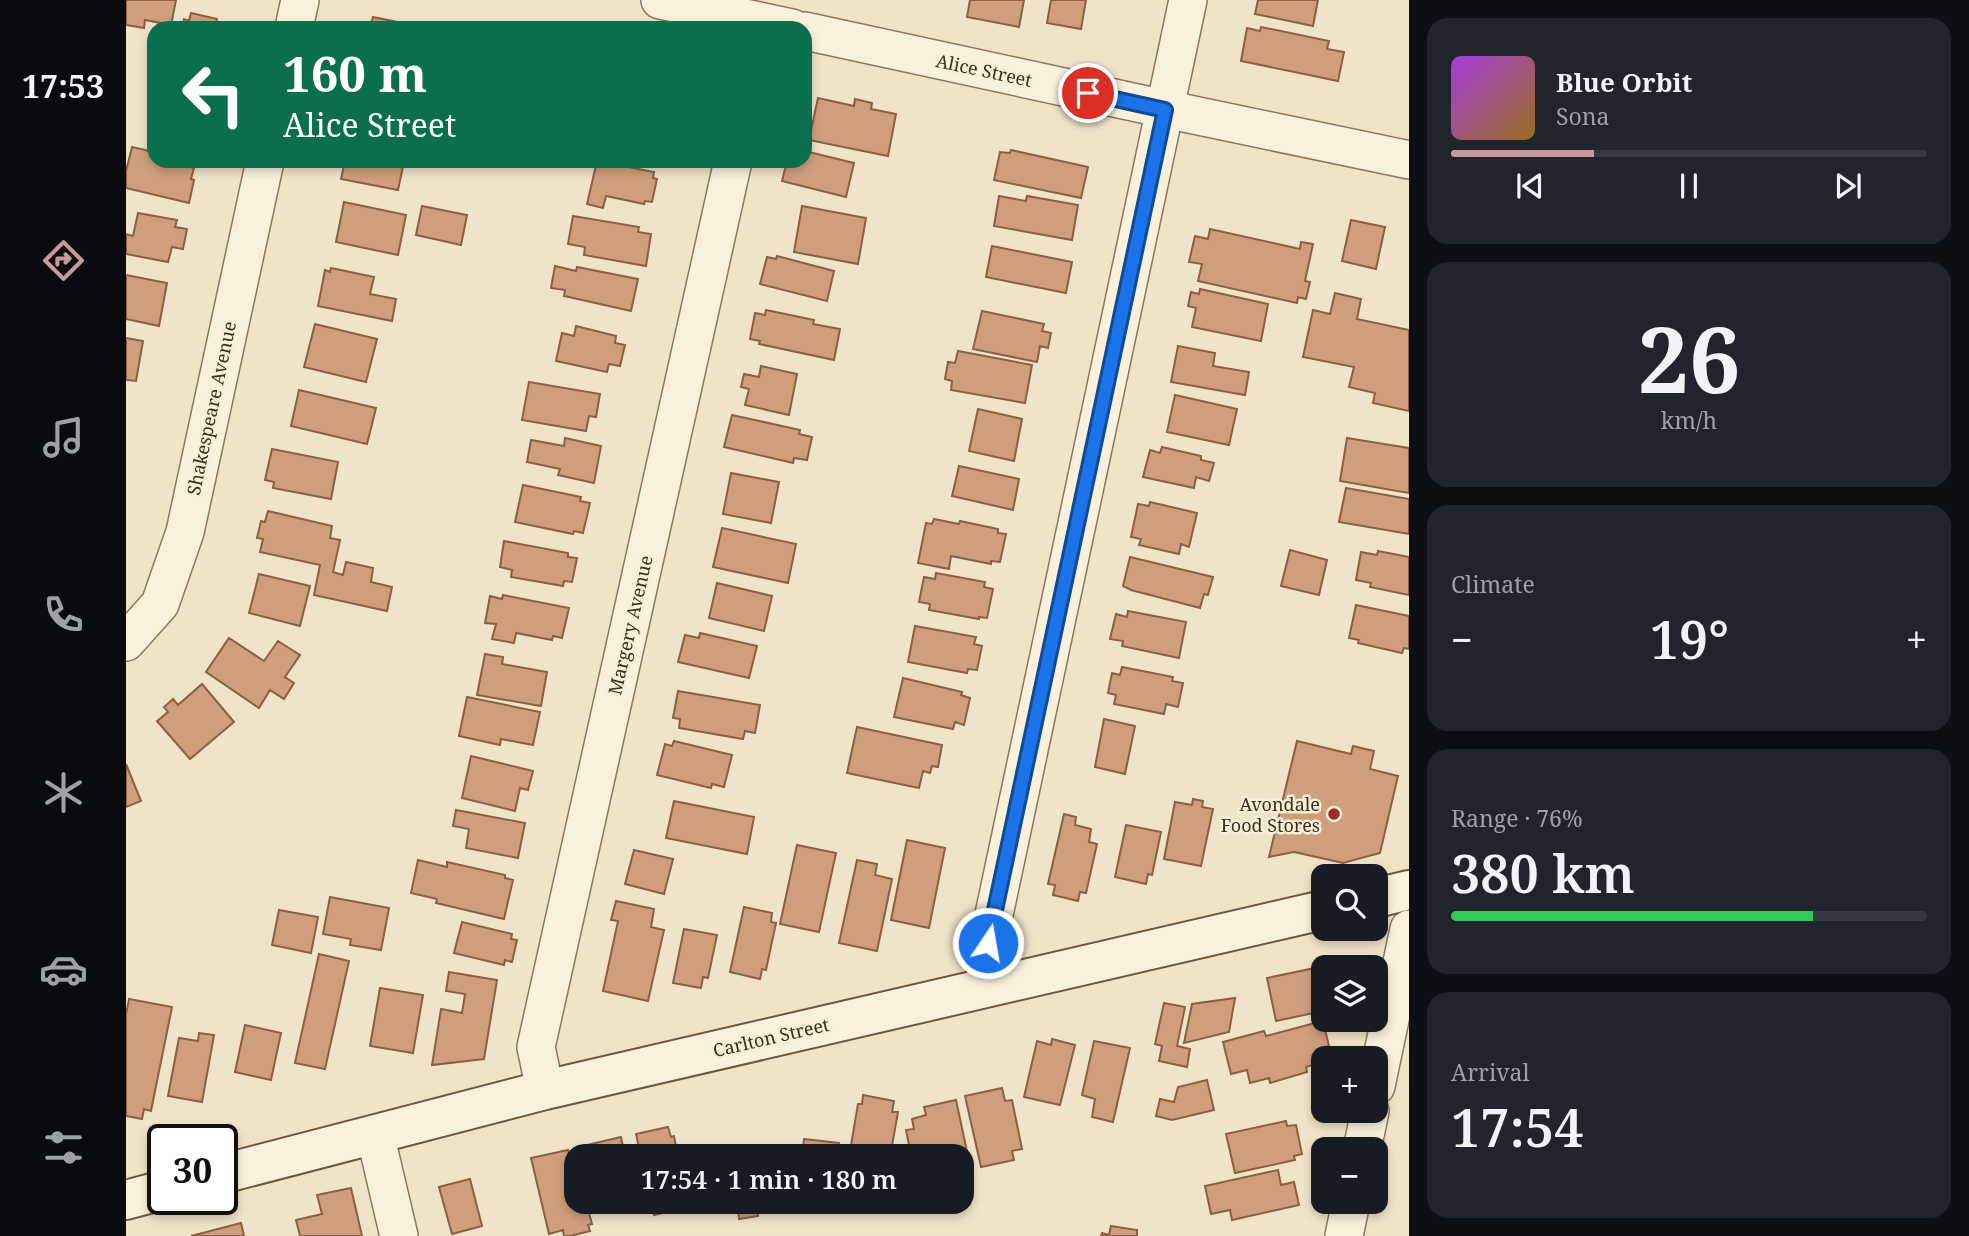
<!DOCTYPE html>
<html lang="en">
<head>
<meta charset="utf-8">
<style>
	body { margin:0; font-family:"Noto Serif",serif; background:#20242c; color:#f1f3f6; height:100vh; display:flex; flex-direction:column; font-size:26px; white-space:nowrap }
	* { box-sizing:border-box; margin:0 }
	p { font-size:23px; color:#9ea1a6 }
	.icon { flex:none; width:38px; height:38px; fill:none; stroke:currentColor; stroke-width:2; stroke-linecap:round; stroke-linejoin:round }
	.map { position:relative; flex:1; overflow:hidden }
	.side { display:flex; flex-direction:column; gap:18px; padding:18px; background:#0d0f14; width:560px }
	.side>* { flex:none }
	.banner { position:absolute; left:21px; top:21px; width:665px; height:147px; border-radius:21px; box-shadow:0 4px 10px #0003; background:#0b6e4f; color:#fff; overflow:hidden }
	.fabs { position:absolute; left:1185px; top:864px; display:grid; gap:14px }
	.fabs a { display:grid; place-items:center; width:77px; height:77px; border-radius:14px; background:#171b24; box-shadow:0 4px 10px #0003; font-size:35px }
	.speed { position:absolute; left:21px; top:1124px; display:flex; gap:14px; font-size:35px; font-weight:700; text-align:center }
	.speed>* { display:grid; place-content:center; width:91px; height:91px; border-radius:50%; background:#171b24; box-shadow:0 4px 10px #0003; line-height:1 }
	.speed .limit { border:4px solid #111; border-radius:10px; background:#fff; color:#111 }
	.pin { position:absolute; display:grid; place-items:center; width:60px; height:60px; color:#fff; margin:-30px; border:4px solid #fff; border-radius:50%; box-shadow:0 2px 7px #0007 }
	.me { position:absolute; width:77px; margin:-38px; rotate:12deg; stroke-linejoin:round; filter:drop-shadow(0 0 5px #0008) }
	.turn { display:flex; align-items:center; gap:24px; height:147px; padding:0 21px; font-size:32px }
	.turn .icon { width:91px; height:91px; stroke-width:2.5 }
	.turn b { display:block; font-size:49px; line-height:60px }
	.big { font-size:52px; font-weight:600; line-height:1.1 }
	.side .card { flex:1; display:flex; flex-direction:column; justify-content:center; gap:10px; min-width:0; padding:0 24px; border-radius:21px; background:#20242c }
	.side .dial { align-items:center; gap:0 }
	.dial b { font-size:91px; line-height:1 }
	.song { display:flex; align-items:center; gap:21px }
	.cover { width:84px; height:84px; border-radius:10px; background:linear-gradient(135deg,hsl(280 70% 55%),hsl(40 70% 35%)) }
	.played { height:7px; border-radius:4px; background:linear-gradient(90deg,#cc999b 30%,#363941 30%) }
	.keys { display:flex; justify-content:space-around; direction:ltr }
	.heat { display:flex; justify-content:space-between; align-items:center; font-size:38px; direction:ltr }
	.charge { height:10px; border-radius:5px; background:linear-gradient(90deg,#34c759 76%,#363941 0) }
	.trip { position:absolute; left:438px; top:1144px; width:410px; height:70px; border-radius:21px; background:#171b24; box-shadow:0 4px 10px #0003; font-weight:600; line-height:70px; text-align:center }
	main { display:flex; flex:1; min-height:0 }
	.menu { display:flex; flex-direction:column; width:126px; justify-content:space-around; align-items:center; background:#090b0e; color:#9ea1a6 }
	.menu .icon { width:49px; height:49px }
	.menu .active { color:#cc999b }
	.menu b { font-size:32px; color:#f1f3f6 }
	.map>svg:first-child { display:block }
</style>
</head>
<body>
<main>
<nav class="menu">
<b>17:53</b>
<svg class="icon active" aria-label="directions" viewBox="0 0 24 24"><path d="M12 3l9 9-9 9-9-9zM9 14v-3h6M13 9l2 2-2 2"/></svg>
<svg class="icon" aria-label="music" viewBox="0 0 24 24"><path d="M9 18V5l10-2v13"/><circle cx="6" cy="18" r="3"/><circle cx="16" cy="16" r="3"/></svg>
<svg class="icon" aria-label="phone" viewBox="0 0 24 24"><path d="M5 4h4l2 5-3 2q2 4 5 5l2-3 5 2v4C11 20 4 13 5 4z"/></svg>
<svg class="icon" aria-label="climate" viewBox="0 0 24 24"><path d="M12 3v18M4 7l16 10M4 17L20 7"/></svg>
<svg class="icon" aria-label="car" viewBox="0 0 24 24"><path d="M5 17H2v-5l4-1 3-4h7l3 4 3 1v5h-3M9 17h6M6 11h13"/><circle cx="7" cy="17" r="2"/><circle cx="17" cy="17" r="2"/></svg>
<svg class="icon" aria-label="filters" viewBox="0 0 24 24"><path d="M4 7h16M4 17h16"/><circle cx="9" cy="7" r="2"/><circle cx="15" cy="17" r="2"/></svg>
</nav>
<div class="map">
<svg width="1283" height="1236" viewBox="0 0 1283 1236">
	<rect width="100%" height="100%" fill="#f0e4c8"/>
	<path fill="#cf9f7d" stroke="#8d5f41" stroke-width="2" d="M0,0H50L45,25L19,20L18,28L0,25Z
		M844,0H898L893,27L841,17Z
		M925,0H960L955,29L921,23Z
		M1132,0H1192L1187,26L1129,14Z
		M65,13L91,19L89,26L99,28H56L58,19L63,21Z
		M247,17L301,28H244Z
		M1135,27L1203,41L1201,49L1218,52L1212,81L1115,61L1121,28L1134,31Z
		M692,98L728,106L729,99L746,103L745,109L770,114L762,156L683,140Z
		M6,147L28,152V161H64L63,167L68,168L65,179L68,180L63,203L0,188V171Z
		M885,150L962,167L955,198L868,180L874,152L884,153Z
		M679,151L728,163L720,197L656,181L661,161H679Z
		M219,161L278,162L272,190L215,179Z
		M471,161L528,172L527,178L531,179L526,202L519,201L518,204L480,196L477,208L461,204Z
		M873,196L900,201L901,196L952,205L946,240L868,226Z
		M218,202L280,215L272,255L210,242Z
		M296,206L341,215L335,245L290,235Z
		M676,206L740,218L732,264L668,252Z
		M12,213L51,220L49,227L61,229L57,249L46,247L42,262L0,254V234L7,236Z
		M447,216L513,227L512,232L525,234L520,266L458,255L459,247L442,244Z
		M1225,220L1259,227L1250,269L1216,261Z
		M1084,229L1174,249L1175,242L1187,244L1179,281L1184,282L1180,299L1172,297L1171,303L1072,281L1076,264L1063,262L1069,236L1082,239Z
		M866,246L946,262L940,293L860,277Z
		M651,256L708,271L701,301L634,284L641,257L650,259Z
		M429,266L450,271L451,267L512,279L505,311L438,296L439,290L425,288Z
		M205,268L248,277L244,294L270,299L266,321L192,306L199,270L204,272Z
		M0,275L41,283L33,326L0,319Z
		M1074,289L1142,304L1135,341L1066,327L1070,308L1062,306L1065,292L1073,294Z
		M1209,293L1235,299L1231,319L1283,330V411L1247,403L1249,393L1223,387L1228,367L1177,357L1187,310L1204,314Z
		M640,310L688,320L687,324L714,329L708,360L633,344L634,341L624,339L629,313L639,315Z
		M856,311L918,324L916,331L925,333L922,348L914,346L911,362L847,349Z
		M189,324L251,339L240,382L178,367Z
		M450,326L490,336L489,343L499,345L494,366L483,364L481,372L430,361L436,333L448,336Z
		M0,338L17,341L10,381L0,380Z
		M1052,346L1089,353L1087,366L1123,372L1119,395L1045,382Z
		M832,351L906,365L899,403L825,390L826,381L819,379L822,362L829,363Z
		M635,366L671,374L663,415L619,405L623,389L615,387L618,374L633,377Z
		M403,382L474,394L470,417L463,416L460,431L396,420Z
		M173,390L250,408L241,444L165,426Z
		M1049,395L1111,409L1103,445L1041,432Z
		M852,409L896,419L888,461L843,451Z
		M606,415L674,430L673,434L686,437L681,460L668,458L667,463L598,447Z
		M439,438L475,446L468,483L432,475L434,469L401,462L405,440L438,446Z
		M1221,438L1283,448V493L1214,481Z
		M1036,447L1075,456V460L1088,463L1083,481L1070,477L1068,488L1017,477L1024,450L1034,453Z
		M146,449L212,462L205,499L147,488L148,482L139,480Z
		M833,466L893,479L887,510L826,496Z
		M605,473L653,482L645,523L597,514Z
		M397,485L455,497L454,501L464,503L457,533L448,531L447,534L389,522Z
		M1220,488L1283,499V534L1213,522Z
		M1024,502L1071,513L1063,547L1055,544L1053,554L1013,545L1015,539L1005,537L1012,504L1023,506Z
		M142,511L206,526L204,538L214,540L207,572L217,575L220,562L247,568L245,582L266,587L261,611L188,595L194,565L134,552L137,539L131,538L135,521L139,522Z
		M808,519L833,524L834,521L872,529V533L880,534L874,562L865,561V564L825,556L823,569L792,563L800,523L806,524Z
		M596,528L670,544L662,583L587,567Z
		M378,541L442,553V557L451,558L446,582L438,581L437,586L385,577L386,570L374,567Z
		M1164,550L1201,560L1193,595L1155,586Z
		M1252,551L1283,557V595L1244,587L1245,583L1230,580L1235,552L1251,555Z
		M1004,557L1087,577L1082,595L1078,594L1074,608L1005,590L997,586Z
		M810,573L859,582L858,587L867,589L861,618L853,617V619L803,610L804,604L793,602L798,577L809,579Z
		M133,574L184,586L174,626L123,613Z
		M591,583L646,596L638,631L583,618Z
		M377,595L443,608L436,638L427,636L426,640L390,633L388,643L366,639L370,624L359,623L364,596L376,599Z
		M1230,605L1283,616V649L1278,648L1276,653L1232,643L1233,640L1223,638Z
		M1002,611L1060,622L1053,658L996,646L997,641L984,639L990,614L1001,617Z
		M789,626L850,637L848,644L856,646L851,670L842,669L841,673L782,662Z
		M574,633L631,646L623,678L552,662L559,635L573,638Z
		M103,638L138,661L152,641L174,655L159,677L168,683L158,699L144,690L133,708L80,672Z
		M359,654L377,657L376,664L421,672L415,706L351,695Z
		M996,667L1047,677L1046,681L1057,683L1052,707L1040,704L1038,714L988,704L990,695L982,693L986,673L994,675Z
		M777,678L836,692L835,695L844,698L838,725L829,722L827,729L768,717Z
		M76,684L108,722L64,759L31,721L42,712L38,707L47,699L52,705Z
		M552,691L634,705L629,733L619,731L617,739L553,728L554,719L547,718Z
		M341,697L414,712L407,745L375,739L374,745L333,736Z
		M978,719L1009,726L999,774L969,767Z
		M731,727L816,745L812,767L806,766L804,773L797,771L793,788L721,773Z
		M548,741L606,755L598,787L586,784L585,788L531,775L539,744L546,746Z
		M1171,741L1225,754L1227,746L1248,751L1244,769L1272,776L1254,853L1217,863L1168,852L1143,857Z
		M345,756L407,771L402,790L394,788L389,811L336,798Z
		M0,764L15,801L0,807Z
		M1067,799L1077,801L1076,807L1087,809L1075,866L1038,859L1049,802L1066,805Z
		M548,801L628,817L621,854L540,838Z
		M330,810L399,823L392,858L340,848L343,829L327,826Z
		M938,814L950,817L949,825L965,829L963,842L971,844L960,893L954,892L952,901L927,895L929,885L922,884Z
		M1000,825L1035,832L1026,875L1022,874L1020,884L989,877Z
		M781,840L819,848L803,928L765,920Z
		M671,845L710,853L693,932L654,924Z
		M508,850L547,859L538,894L499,884Z
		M292,860L321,867V862L379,875V878L387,880L378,919L310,903L311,899L285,893Z
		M731,860L751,864L749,875L766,879L751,951L713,943Z
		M204,897L263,908L255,950L224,945L225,939L197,934Z
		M490,901L528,909L525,927L538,930L522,1001L477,991L492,921L485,920Z
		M618,907L646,913L645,922L650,923L640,970L636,969L634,979L604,972Z
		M153,910L192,917L185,953L146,945Z
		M336,922L386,934L385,939L391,940L386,962L379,960L378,965L328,953Z
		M558,929L591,935L582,978L577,977L575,988L547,983Z
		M193,954L223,961L199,1069L169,1063Z
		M1213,963L1215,968H1197V1011L1150,1021L1141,978Z
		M323,972L371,980L358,1059L306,1065L315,1009L336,1013L339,994L320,991Z
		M254,988L297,995L287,1053L244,1046Z
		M1109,998L1103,1032L1058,1043L1066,1004Z
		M3,999L46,1007L25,1111L18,1109L16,1119L0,1116V1014Z
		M1038,1003L1059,1007L1051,1046L1064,1049L1061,1067L1033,1061L1036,1046L1029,1044Z
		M1189,1023L1190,1028L1198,1026L1203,1046L1195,1048L1197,1062L1180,1067L1181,1072L1144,1083L1143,1078L1124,1083L1121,1070L1105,1074L1097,1042L1138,1031L1140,1036Z
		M119,1025L155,1033L145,1080L109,1072Z
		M73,1033L88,1035L76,1102L42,1096L53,1038L72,1041Z
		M926,1039L949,1045L934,1105L898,1097L911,1041L925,1045Z
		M968,1041L1004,1048L987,1122L966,1117L969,1099L956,1095Z
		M1081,1080L1088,1110L1046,1120L1030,1116L1034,1099L1048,1102L1052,1087Z
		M876,1088L879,1101L886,1100L896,1149L886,1151L888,1160L855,1167L839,1096Z
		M737,1095L768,1101L766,1112H772L764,1157H723L732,1104H736Z
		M830,1100L845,1170L835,1172V1157H777L776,1151L784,1150L780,1130L788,1129L786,1119L800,1115L798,1107Z
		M1160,1121L1161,1126L1170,1125L1176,1154L1168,1156L1169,1160L1109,1173L1100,1134Z
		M542,1127L545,1137L548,1136L552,1157H515L510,1134Z
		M495,1137L499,1157H464L461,1145Z
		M678,1139L713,1143L711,1157H676Z
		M609,1146L611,1157H589L588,1148Z
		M442,1150L444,1160L450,1158V1202H460L466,1224L462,1225L464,1231L444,1236H438L437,1230L423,1234L405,1158Z
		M1152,1170L1155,1185L1168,1182L1173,1205L1106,1220L1104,1210L1085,1214L1079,1186Z
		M344,1179L356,1226L326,1234L313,1187Z
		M225,1188L236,1236H174L170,1220L196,1214L191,1195Z
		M525,1202H562L563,1207L528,1215Z
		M595,1202H636L637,1205L631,1206L632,1216L613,1219L612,1209L596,1211Z
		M115,1223L118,1236H65Z
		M985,1226L1011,1230V1236H975L976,1233L983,1235Z"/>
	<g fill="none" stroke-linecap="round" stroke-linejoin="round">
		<g stroke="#8d765c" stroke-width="40">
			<path id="minor" d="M534,0L666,28
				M168,28L174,0
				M679,31L1039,109L1283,160
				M0,642L34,604L59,532L139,161
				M870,985L862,943L1062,0
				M1250,1086L1283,929
				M419,1090L410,1047L607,161
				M249,1134L273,1236
				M1236,1150L1244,1111
				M1218,1236L1225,1202"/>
		</g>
		<g stroke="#6f573f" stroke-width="42">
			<path id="secondary" d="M1250,898L1283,890
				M96,1174L419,1090L1197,910
				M0,1200L37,1190"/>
		</g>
		<use href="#minor" stroke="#faf1dc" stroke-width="37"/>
		<use href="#secondary" stroke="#faf1dc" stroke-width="38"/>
	</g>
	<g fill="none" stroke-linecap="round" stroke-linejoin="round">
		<g stroke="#114b97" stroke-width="18">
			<path id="route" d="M862,943L1039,110L962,93"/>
		</g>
		<use href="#route" stroke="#1a73e8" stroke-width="12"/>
	</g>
	<circle fill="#9e2a2b" stroke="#f7eed8" stroke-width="2.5" cx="1208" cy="814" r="7"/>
	<g text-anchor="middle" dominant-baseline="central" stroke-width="5" stroke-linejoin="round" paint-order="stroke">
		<g font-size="18" fill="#3d2e20" stroke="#f7eed8">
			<text transform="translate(858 70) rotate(12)">Alice Street</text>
			<text transform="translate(85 408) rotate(-78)">Shakespeare Avenue</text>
			<text transform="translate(504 625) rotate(-77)">Margery Avenue</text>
			<text transform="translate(645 1037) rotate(-13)">Carlton Street</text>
		</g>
		<g font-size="18" fill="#3d2e20" stroke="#f7eed8" text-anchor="end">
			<text x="1194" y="804">Avondale<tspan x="1194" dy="21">Food Stores</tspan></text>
		</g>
	</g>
</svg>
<div class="fabs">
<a><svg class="icon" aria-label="search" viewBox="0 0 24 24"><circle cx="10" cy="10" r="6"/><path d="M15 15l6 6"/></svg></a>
<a><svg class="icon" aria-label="layers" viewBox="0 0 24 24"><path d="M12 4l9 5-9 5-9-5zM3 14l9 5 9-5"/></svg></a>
<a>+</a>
<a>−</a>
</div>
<div class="speed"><div class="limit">30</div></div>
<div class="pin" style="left:962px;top:93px;background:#d93025"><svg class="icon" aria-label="arrive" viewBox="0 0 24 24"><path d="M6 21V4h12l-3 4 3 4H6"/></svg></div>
<svg class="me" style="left:862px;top:943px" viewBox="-20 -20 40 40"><circle r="17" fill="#1a73e8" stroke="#fff" stroke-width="3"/><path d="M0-11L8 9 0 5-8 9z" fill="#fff"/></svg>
<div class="trip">17:54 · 1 min · 180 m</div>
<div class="banner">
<div class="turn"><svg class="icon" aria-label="left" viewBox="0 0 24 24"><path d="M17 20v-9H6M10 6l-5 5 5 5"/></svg><div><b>160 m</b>Alice Street</div></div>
</div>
</div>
<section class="side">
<div class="card">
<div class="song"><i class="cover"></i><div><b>Blue Orbit</b><p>Sona</p></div></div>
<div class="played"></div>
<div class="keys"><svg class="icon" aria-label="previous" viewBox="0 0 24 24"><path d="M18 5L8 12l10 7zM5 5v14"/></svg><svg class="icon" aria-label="pause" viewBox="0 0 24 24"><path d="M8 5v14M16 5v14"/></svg><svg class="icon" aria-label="next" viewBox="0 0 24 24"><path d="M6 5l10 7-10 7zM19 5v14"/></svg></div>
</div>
<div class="card dial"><b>26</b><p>km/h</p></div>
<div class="card"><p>Climate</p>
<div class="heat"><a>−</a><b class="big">19°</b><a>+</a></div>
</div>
<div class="card"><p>Range · 76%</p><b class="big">380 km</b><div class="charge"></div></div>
<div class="card"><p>Arrival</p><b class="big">17:54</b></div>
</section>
</main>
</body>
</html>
